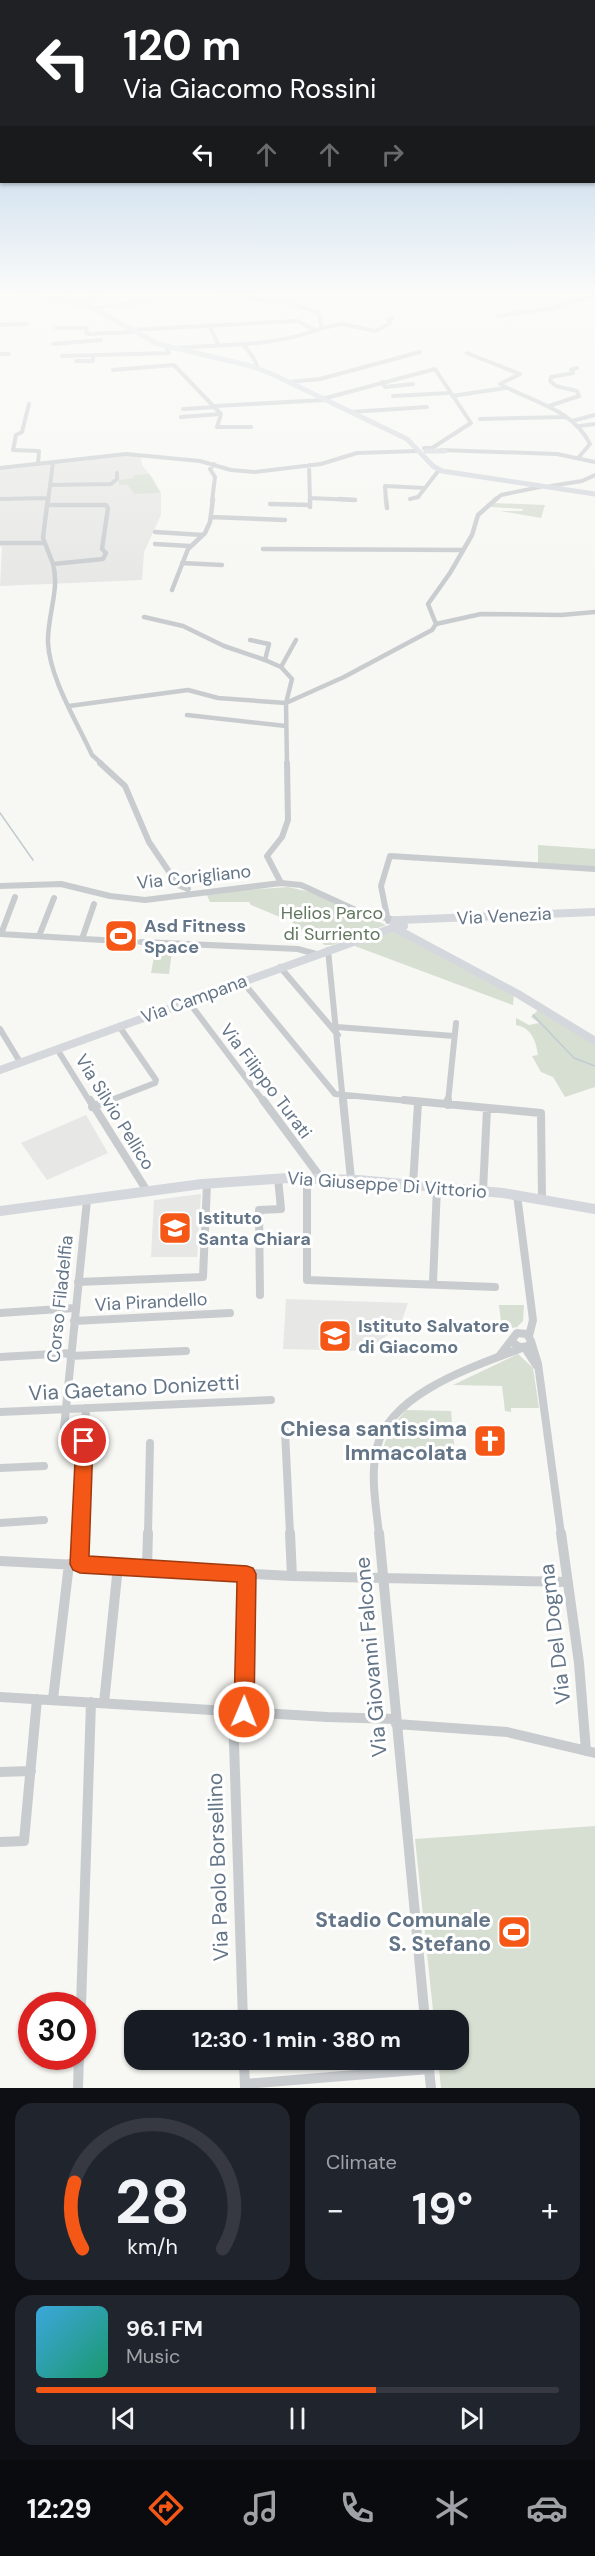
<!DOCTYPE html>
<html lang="en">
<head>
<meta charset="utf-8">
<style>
	body { margin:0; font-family:"DM Sans",sans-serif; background:#20242c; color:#f1f3f6; height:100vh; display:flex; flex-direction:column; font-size:22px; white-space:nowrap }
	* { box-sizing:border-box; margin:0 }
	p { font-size:20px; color:#9ea1a6 }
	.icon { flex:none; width:33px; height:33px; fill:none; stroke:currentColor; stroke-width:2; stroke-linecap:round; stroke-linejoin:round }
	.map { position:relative; height:2088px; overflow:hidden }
	.side { display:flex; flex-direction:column; gap:15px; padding:15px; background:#0d0f14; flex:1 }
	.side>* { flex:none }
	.banner { position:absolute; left:0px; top:0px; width:596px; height:183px; box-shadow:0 2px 4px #0004; background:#202124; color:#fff; overflow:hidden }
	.speed { position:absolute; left:18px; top:1992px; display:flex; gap:12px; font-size:30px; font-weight:700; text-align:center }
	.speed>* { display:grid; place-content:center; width:78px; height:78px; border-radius:50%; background:#171b24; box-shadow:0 2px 4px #0004; line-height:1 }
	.speed .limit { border:9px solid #d22; background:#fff; color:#111 }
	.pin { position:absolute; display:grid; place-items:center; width:51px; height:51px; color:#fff; margin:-26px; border:3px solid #fff; border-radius:50%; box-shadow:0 2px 6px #0007 }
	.me { position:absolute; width:66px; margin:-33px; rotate:1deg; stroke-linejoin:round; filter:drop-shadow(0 0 4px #0008) }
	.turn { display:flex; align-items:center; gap:21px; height:126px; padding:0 24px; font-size:27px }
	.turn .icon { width:78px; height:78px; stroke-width:2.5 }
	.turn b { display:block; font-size:42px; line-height:51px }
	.lanes { display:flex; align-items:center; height:57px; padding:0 24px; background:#0003; justify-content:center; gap:30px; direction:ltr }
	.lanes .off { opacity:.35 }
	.big { font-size:45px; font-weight:700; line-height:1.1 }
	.side .widget { flex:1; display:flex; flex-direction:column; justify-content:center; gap:9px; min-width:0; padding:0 21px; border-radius:18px; background:#20242c }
	.side .dial { align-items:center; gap:0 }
	.dial svg { height:156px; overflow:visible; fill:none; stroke:#363941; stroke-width:7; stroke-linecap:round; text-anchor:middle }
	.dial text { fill:#f1f3f6; stroke:none }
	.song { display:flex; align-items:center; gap:18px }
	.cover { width:72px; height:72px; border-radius:9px; background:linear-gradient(135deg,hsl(200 70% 55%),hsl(160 70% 35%)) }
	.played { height:6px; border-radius:3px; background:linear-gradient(90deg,#f45716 65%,#363941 65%) }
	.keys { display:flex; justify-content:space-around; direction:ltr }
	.heat { display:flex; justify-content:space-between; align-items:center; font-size:33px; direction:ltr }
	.side .tiles { flex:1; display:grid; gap:15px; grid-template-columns:1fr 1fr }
	.widget:last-child { grid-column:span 2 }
	.trip { position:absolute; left:124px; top:2010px; width:345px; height:60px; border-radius:18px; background:#171b24; box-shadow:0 2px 4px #0004; font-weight:700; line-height:60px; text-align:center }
	.tab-bar { display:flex; height:96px; justify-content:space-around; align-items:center; background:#090b0e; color:#9ea1a6 }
	.tab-bar .icon { width:42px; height:42px }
	.tab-bar .on { color:#f45716 }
	.tab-bar b { font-size:27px; color:#f1f3f6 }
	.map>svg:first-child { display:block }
</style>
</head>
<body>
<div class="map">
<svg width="595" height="2088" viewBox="0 0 595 2088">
	<rect width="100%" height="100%" fill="#f7f7f3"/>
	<path fill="#e7e8e6" d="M117,456H141L142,465L152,477L161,493V515L144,552L142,580L0,586L2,547L0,546V470Z
		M86,1115L108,1153L47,1180L21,1143Z
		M201,1194L197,1257H151L154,1200Z
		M286,1299L408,1303L402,1320L405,1323L365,1351L283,1349Z"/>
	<path fill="#d7dfd3" d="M149,474L161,493L134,494L128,485H119V480L133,478L134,475Z
		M493,503L545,505L541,518L500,511H522L523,509L490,507Z
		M538,845L595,849V868L538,863Z
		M288,887L310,892L386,925L332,945H324L311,931L304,932L292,922L251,905L249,902H210L206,893Z
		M394,929L514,994L513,1005L352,945Z
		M155,951H172L169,974L151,973Z
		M539,1009L595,1045V1087L565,1097L553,1077L541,1072L532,1056L538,1055C536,1040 531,1028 516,1025V1018L529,1025L539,1023L531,1017Z
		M499,1305H524L523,1321L517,1327L502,1330Z
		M518,1354L533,1368L539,1408H511V1412L505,1411L502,1386L453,1385Z
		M406,1410L451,1411L455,1454L381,1453L390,1429Z
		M595,1826V2088H441L438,2060H459V2020H434L415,1839Z"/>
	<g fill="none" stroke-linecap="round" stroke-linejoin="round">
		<path stroke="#c0ccd1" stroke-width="1.5" d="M0,813L33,860
			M533,1015L574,1058L595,1066"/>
		<path stroke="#c9cccf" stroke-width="4" d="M58,300L68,294
			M82,304L99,294
			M95,308L151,301
			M498,316L553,308L595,296
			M0,325L26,324
			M209,325L218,344
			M56,328H87L86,333L88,334L134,332
			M322,328L342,324L376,331L390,323L388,320L392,318
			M130,330L298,321L316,331
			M242,343L253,357L258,369
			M53,344L101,340
			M175,348C224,344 275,347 322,328L319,313L284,301L270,302L243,296L217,294
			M467,353L520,374L500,384C532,402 573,409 590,444L579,457
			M0,354H9
			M62,356L169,353L165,346
			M76,361H93V355
			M113,370L174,365L221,414L217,427H251
			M289,382L320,379L420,352
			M382,382L385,387L413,384
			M393,396L449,393
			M452,396L505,388
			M322,399L435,369L471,423L432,448H424
			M29,404L22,432L16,435L13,450L39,451L38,464
			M215,406L325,400
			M549,406L579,396L577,391L556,386L550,381L551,377L573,373L571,370L577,368
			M183,409L215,407
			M350,412L427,407
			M181,417L221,414
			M480,419L564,417
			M572,421L595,415
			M580,426L595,424
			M441,450L557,454L595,462
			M309,465L310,501
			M0,468L126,454L200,461L231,470L255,472L321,464L357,453L418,451
			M50,485L111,484L117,479V473
			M551,486L582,481L595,475
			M310,498L355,500
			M0,499L48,498
			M410,499L418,497L425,488
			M48,501L53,463
			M212,501L215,477L210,469L214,464
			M386,501L385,486L425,488L439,470
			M494,501L501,495L540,487"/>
		<path stroke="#c9cccf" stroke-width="4.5" d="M310,499V507
			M339,499L355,500
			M386,499L387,508
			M270,504L310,505
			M47,505H106L108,508L102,549L106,553L103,559L53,564L43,538Z
			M47,505L48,499
			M211,517L285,520
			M155,532L203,535
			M0,543H44
			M155,544L189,546
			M263,549L463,550
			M182,563L222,565
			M53,564C60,590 47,616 48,643C50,679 77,722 92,755L102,764
			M172,590L188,549L205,533L210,522L213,499
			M144,617L183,626L224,646L265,660
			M436,624L481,614L561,615L595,612
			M250,640L269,644L265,660L281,667
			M69,706L188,690L218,698L286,703L292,679L281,667L296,640
			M187,715L286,726
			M287,764L286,703L344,677L432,630L436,624L428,604L450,573L472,535L478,515L496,499"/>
		<path stroke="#c9cccf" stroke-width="6" d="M100,763L125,786L149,842L178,885L188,889
			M281,883L267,856L282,837L288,820L287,763
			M0,886L61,884L110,896L145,900L281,883L301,885L360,912L395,920
			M388,921L381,886L390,856L595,869
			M0,934L136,942
			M1,934L15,897
			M39,936L54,898
			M82,939L94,904
			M141,942L298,949L316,954
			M328,950L343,1102
			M280,967L338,1035
			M242,981L335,1094L420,1102
			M188,1001L264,1102
			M337,1027L454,1036
			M0,1029L20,1062
			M57,1049L90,1102
			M106,1102L155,1083L156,1080L119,1026
			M448,1102L456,1023"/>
		<path stroke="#c9cccf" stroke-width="8" d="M90,1100L147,1191
			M263,1100L321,1178
			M343,1100L351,1179
			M404,1100L541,1113L542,1198
			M448,1105V1100
			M92,1107L109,1100
			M307,1178V1280L495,1287
			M413,1185L418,1103
			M483,1191L487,1109
			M517,1195L533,1320L529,1336
			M78,1282L203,1277L207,1184
			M433,1283L437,1187
			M260,1295L259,1210L281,1209L278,1178
			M0,1313L75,1308
			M74,1321L230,1313
			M531,1341L538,1364L561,1534
			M525,1348L536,1365
			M500,1355L517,1333L527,1334L531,1341L530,1345C522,1348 518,1348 512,1341
			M70,1356L186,1351
			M0,1357L71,1353
			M0,1412L271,1400
			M285,1431L290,1534
			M63,1438L87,1200
			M0,1468L44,1466
			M0,1523L44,1520
			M81,1534L86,1408
			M148,1534L150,1443
			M379,1534C376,1506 370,1475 377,1447C391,1392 476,1366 522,1348"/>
		<path stroke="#c9cccf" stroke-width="10" d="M290,1533L292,1576
			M379,1533L425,2020
			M561,1533L579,1663L586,1751
			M0,1561L292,1576L568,1582
			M80,1564L81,1533
			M147,1567L148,1533
			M0,1697L327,1717L396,1719
			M53,1699L69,1564
			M104,1703L118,1566
			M233,1712L243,2020
			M244,1712L247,1574
			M396,1724L507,1732L595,1753
			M0,1772L31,1771
			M0,1842L24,1841L37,1699
			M81,2006L91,1702
			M244,2060L245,2088
			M428,2060L431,2088
			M245,2084L429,2069
			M78,2088L79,2056"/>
		<path stroke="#d4d8dd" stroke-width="5" d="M18,294L87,305L158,344L251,366L274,375L407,439L433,466L442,471L595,494
			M426,451H445"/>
		<path stroke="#d4d8dd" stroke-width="8" d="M400,920L595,912
			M397,928L404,926L402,921L395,920L393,927L518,994L595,1041
			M0,1070L395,927"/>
		<path stroke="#d4d8dd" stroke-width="10" d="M0,1211L202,1184L288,1178L358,1180L503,1193L595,1209"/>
	</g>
	<linearGradient id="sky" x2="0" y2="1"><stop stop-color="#98bedf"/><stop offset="0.5" stop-color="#fbfbfa"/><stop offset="1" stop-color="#fbfbfa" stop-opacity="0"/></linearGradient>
	<rect width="595" height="587" fill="url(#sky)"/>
	<path fill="#f45716" stroke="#9f390e" stroke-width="1.5" d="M84,1433L91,1435L93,1441L89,1556L247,1566L253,1568L256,1574L254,1712L251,1719L244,1722L237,1719L234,1712L237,1582L80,1573L73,1570L70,1564L76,1441L78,1435Z"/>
	<defs>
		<g id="stadium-square" transform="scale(1.725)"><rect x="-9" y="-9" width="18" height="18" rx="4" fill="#f45716" stroke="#fff"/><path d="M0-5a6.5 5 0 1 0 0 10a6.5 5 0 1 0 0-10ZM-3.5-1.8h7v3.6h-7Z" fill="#fff"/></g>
		<g id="school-square" transform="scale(1.725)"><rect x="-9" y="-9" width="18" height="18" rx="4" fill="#f45716" stroke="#fff"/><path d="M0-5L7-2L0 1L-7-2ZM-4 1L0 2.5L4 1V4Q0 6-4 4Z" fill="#fff"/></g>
		<g id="church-square" transform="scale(1.725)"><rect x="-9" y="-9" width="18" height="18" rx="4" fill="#f45716" stroke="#fff"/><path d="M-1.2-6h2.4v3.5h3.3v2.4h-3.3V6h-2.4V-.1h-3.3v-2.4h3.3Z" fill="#fff"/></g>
	</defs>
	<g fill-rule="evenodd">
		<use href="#stadium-square" x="121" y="936"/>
		<use href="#school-square" x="175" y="1228"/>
		<use href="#school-square" x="335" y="1336"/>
		<use href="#church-square" x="490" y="1441"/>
		<use href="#stadium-square" x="514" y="1932"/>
	</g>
	<g text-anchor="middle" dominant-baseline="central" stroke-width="6" stroke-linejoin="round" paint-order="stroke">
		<g font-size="18" fill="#637587" stroke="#fff">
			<text transform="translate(194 877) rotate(-6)">Via Corigliano</text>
			<text transform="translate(504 916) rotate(-3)">Via Venezia</text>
			<text transform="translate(194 999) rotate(-20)">Via Campana</text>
			<text transform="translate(266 1081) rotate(53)">Via Filippo Turati</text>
			<text transform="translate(115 1112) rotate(58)">Via Silvio Pellico</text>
			<text transform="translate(387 1185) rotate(4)">Via Giuseppe Di Vittorio</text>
			<text transform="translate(60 1299) rotate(-84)">Corso Filadelfia</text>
			<text transform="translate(151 1302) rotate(-3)">Via Pirandello</text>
		</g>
		<g font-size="18" fill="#62785e" stroke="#fff">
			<text x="332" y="913">Helios Parco<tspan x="332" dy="21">di Surriento</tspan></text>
		</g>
		<g font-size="18" font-weight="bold" fill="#637587" stroke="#fff" text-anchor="start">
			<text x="144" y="926">Asd Fitness<tspan x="144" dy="21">Space</tspan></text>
			<text x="198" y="1218">Istituto<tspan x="198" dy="21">Santa Chiara</tspan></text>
			<text x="358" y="1326">Istituto Salvatore<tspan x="358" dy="21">di Giacomo</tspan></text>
		</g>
		<g font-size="21" fill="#637587" stroke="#fff">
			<text transform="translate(134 1388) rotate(-3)">Via Gaetano Donizetti</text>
			<text transform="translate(555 1634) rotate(-97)">Via Del Dogma</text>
			<text transform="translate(371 1657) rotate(-95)">Via Giovanni Falcone</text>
			<text transform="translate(218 1867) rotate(-92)">Via Paolo Borsellino</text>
		</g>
		<g font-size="21" font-weight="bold" fill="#637587" stroke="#fff" text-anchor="end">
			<text x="467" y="1429">Chiesa santissima<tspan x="467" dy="24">Immacolata</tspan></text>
			<text x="491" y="1920">Stadio Comunale<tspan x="491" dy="24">S. Stefano</tspan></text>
		</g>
	</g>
</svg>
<div class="speed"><div class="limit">30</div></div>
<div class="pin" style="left:84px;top:1441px;background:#d93025"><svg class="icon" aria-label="arrive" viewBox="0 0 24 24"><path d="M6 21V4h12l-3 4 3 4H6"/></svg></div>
<svg class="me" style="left:244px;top:1712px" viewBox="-20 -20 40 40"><circle r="17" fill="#f45716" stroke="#fff" stroke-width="3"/><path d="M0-11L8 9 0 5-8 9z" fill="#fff"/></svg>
<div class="trip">12:30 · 1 min · 380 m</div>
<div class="banner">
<div class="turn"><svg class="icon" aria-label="left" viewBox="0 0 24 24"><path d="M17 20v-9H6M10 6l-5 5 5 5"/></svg><div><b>120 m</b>Via Giacomo Rossini</div></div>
<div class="lanes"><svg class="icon" aria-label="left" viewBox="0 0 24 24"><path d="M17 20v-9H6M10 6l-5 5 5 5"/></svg><svg class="icon off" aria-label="ahead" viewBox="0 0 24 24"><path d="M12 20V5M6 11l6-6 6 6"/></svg><svg class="icon off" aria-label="ahead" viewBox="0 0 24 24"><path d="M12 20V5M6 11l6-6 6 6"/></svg><svg class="icon off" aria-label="right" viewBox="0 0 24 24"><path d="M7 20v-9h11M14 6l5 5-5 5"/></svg></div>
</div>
</div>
<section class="side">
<div class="tiles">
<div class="widget dial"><svg viewBox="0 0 100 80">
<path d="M14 69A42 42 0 1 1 86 69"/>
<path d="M14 69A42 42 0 0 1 10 35" stroke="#f45716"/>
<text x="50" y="56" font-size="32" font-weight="700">28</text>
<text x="50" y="72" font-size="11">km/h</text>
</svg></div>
<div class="widget"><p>Climate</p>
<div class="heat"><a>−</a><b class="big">19°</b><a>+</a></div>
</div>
<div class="widget">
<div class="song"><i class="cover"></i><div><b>96.1 FM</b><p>Music</p></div></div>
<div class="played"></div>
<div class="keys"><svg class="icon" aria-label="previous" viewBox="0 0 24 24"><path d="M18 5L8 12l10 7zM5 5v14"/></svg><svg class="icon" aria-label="pause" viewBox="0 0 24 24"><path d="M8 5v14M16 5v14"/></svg><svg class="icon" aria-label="next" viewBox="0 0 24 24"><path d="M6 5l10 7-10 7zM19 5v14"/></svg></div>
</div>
</div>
</section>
<nav class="tab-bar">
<b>12:29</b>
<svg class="icon on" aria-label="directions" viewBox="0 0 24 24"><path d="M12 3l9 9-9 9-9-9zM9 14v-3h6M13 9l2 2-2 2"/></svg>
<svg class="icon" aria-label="music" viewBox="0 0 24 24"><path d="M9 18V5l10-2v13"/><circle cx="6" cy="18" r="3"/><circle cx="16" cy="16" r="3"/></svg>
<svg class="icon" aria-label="phone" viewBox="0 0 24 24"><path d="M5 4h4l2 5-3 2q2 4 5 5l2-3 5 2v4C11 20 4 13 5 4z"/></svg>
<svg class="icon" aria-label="climate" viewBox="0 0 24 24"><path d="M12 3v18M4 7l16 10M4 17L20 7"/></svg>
<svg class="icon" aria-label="car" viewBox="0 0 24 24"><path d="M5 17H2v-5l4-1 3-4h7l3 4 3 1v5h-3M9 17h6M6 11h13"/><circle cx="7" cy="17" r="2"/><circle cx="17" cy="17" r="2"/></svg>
</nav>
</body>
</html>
